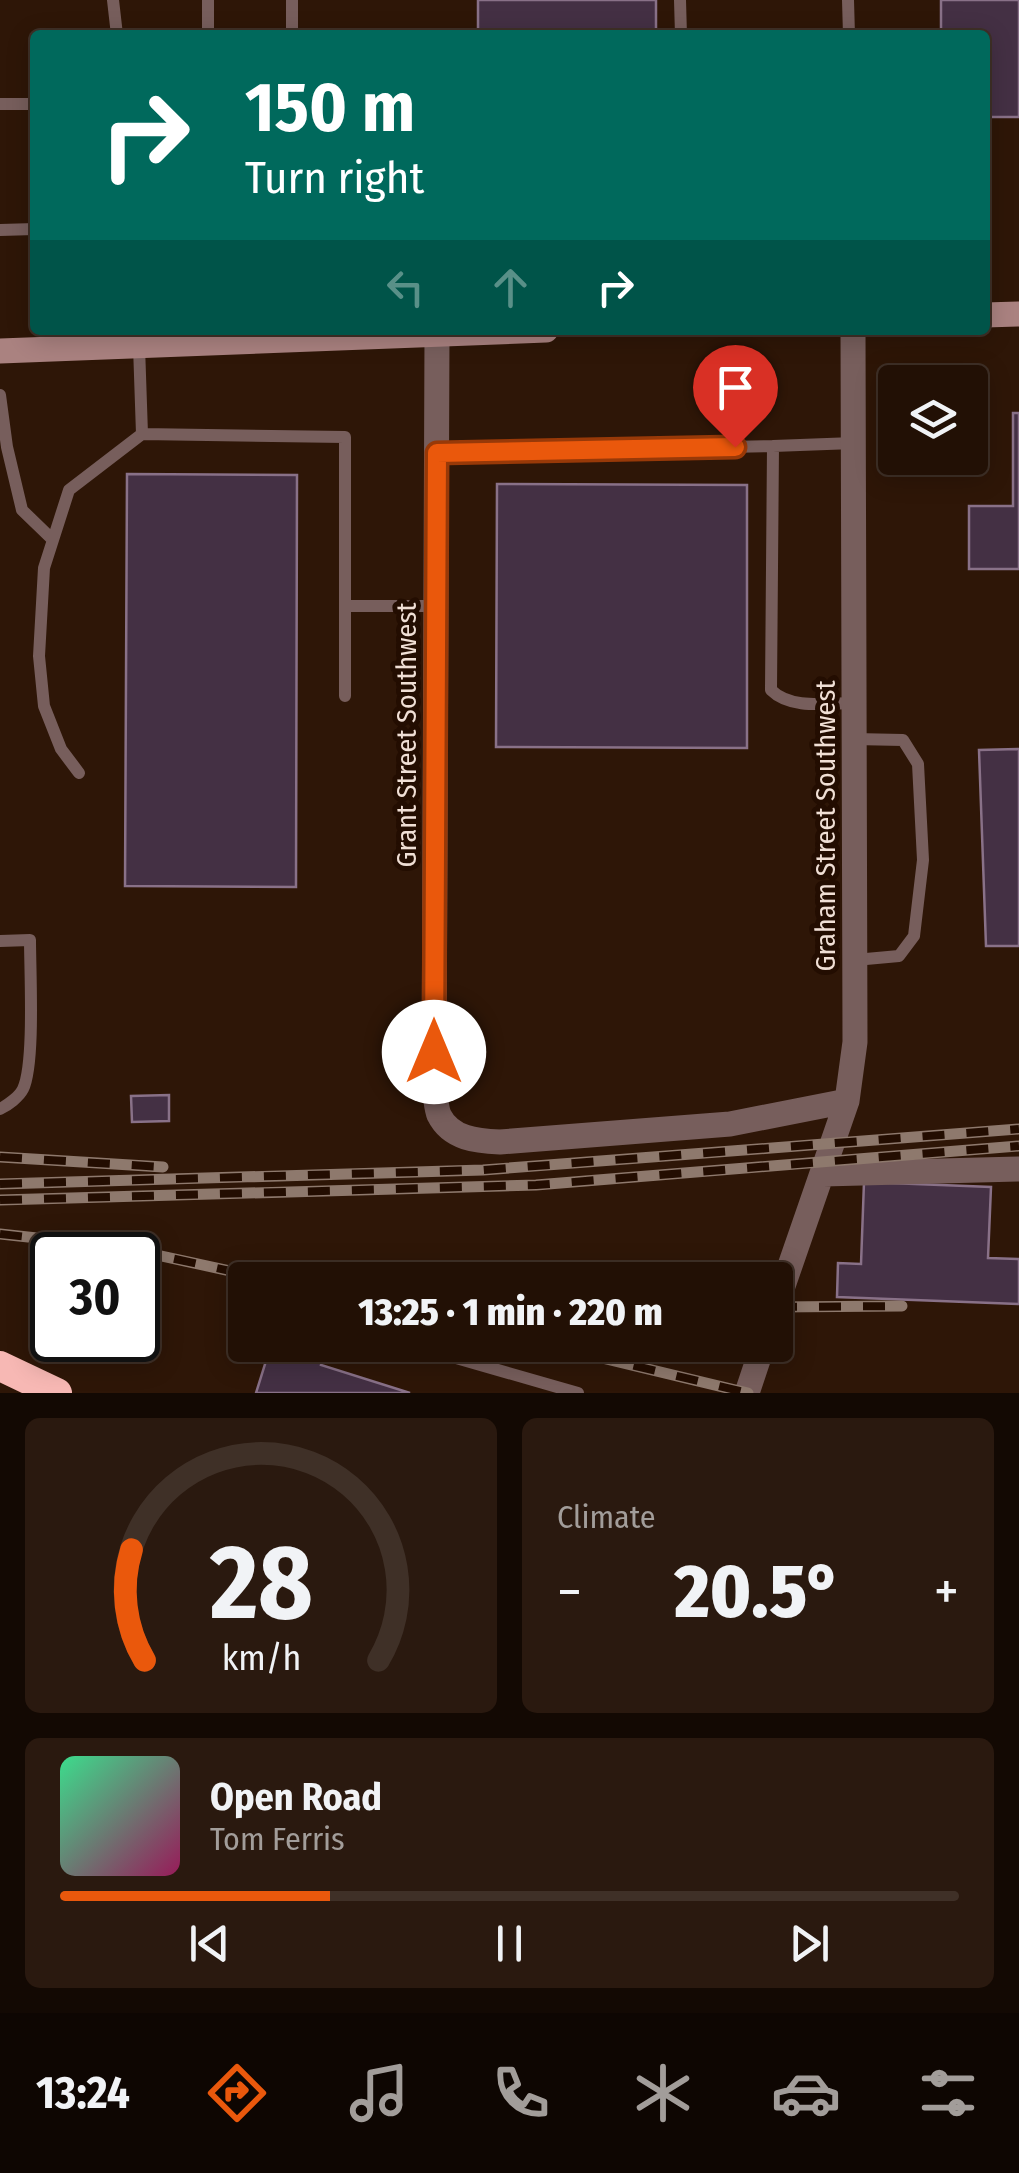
<!DOCTYPE html>
<html lang="en">
<head>
<meta charset="utf-8">
<style>
	body { margin:0; font-family:"Fira Sans Condensed",sans-serif; background:#2a190f; color:#f1f3f6; height:100vh; display:flex; flex-direction:column; font-size:38px; white-space:nowrap }
	* { box-sizing:border-box; margin:0 }
	p { font-size:32px; color:#a29d9a }
	.icon { flex:none; width:55px; height:55px; fill:none; stroke:currentColor; stroke-width:2; stroke-linecap:round; stroke-linejoin:round }
	.map { position:relative; height:1393px; overflow:hidden }
	.drawer { display:flex; flex-direction:column; gap:25px; padding:25px; background:#130903; flex:1 }
	.drawer>* { flex:none }
	.top-card { position:absolute; left:30px; top:30px; width:960px; height:305px; border-radius:10px; box-shadow:0 5px 25px #0003,0 0 0 2px #3f3027; background:#00695c; color:#fff; overflow:hidden }
	.fabs { position:absolute; left:878px; top:365px; display:grid; gap:20px }
	.fabs a { display:grid; place-items:center; width:110px; height:110px; border-radius:10px; background:#221005; box-shadow:0 5px 25px #0003,0 0 0 2px #3f3027; font-size:50px }
	.speed { position:absolute; left:30px; top:1232px; display:flex; gap:20px; font-size:50px; font-weight:700; text-align:center }
	.speed>* { display:grid; place-content:center; width:130px; height:130px; border-radius:50%; background:#221005; box-shadow:0 5px 25px #0003,0 0 0 2px #3f3027; line-height:1 }
	.speed .limit { border:5px solid #111; border-radius:15px; background:#fff; color:#111 }
	.pin { position:absolute; display:grid; place-items:center; width:85px; height:85px; color:#fff; margin:-102px -42px; border-radius:50% 50% 50% 0; rotate:-45deg; box-shadow:0 0 10px #0007 }
	.pin .icon { rotate:45deg }
	.me { position:absolute; width:110px; margin:-55px; rotate:0deg; stroke-linejoin:round; filter:drop-shadow(0 0 8px #0008) }
	.turn { display:flex; align-items:center; gap:35px; height:210px; padding:0 50px; font-size:45px }
	.turn .icon { width:130px; height:130px; stroke-width:2.5 }
	.turn b { display:block; font-size:70px; line-height:85px }
	.lanes { display:flex; align-items:center; height:95px; padding:0 50px; background:#0003; justify-content:center; gap:50px; direction:ltr }
	.lanes .off { opacity:.35 }
	.big { font-size:75px; font-weight:800; line-height:1.1 }
	.drawer .card { flex:1; display:flex; flex-direction:column; justify-content:center; gap:15px; min-width:0; padding:0 35px; border-radius:15px; background:#2a190f }
	.drawer .dial { align-items:center; gap:0 }
	.dial svg { height:260px; overflow:visible; fill:none; stroke:#3f3027; stroke-width:7; stroke-linecap:round; text-anchor:middle }
	.dial text { fill:#f1f3f6; stroke:none }
	.song { display:flex; align-items:center; gap:30px }
	.cover { width:120px; height:120px; border-radius:15px; background:linear-gradient(135deg,hsl(150 70% 55%),hsl(330 70% 35%)) }
	.played { height:10px; border-radius:5px; background:linear-gradient(90deg,#ea580c 30%,#3f3027 30%) }
	.keys { display:flex; justify-content:space-around; direction:ltr }
	.heat { display:flex; justify-content:space-between; align-items:center; font-size:55px; direction:ltr }
	.drawer .tiles { flex:1; display:grid; gap:25px; grid-template-columns:1fr 1fr }
	.card:last-child { grid-column:span 2 }
	.trip { position:absolute; left:228px; top:1262px; width:565px; height:100px; border-radius:10px; background:#221005; box-shadow:0 5px 25px #0003,0 0 0 2px #3f3027; font-weight:800; line-height:100px; text-align:center }
	.menu { display:flex; height:160px; justify-content:space-around; align-items:center; background:#0e0602; color:#a29d9a }
	.menu .icon { width:70px; height:70px }
	.menu .current { color:#ea580c }
	.menu b { font-size:45px; color:#f1f3f6 }
	.map>svg:first-child { display:block }
</style>
</head>
<body>
<div class="map">
<svg width="1019" height="1393" viewBox="0 0 1019 1393">
	<rect width="100%" height="100%" fill="#2e1607"/>
	<path fill="#443044" stroke="#897188" stroke-width="2.5" d="M478,0H656V35H478Z
		M941,0H1019V117H985V35H941Z
		M1013,413H1019V569H969V506H1013Z
		M127,474L297,475L296,887L125,886Z
		M497,484L747,485V748L496,747Z
		M1019,749V946H986L979,750Z
		M169,1095V1121L132,1122L131,1096Z
		M864,1182L991,1187L988,1258L1019,1259V1304L837,1297L838,1263L861,1264Z
		M271,1345H327L321,1365L410,1393H256Z"/>
	<g fill="none" stroke-linecap="round" stroke-linejoin="round">
		<path stroke="#775e5c" stroke-width="12" d="M113,0L117,35
			M208,0V35
			M292,0V35
			M680,0L681,35
			M848,0L849,35
			M0,104H35
			M0,230L35,229
			M139,346L142,434L345,437V696
			M0,395L7,447L22,510L53,540
			M854,443L773,446L771,690C791,710 828,703 854,703
			M437,453L773,446
			M346,606H436
			M854,739L903,740L918,764L923,860L914,936L899,956L855,960
			M79,773L61,749L44,706L39,656L44,568L69,490L142,434
			M0,941L30,940C30,972 35,1064 23,1089C19,1097 8,1105 0,1109
			M411,1345L578,1393
			M243,1356L247,1345"/>
		<path stroke="#775e5c" stroke-width="25" d="M437,334L434,1089C436,1097 436,1108 439,1115C451,1139 477,1141 500,1142L730,1124L847,1101
			M823,1174L1019,1169
			M775,1309L847,1101L855,1042L853,330
			M747,1393L763,1345"/>
		<path stroke="#aa8280" stroke-width="25" d="M985,315L1019,314
			M0,351L546,330"/>
		<path stroke="#f7b8b4" stroke-width="30" d="M0,1366L57,1393"/>
		<g stroke="#8e796d" stroke-width="11">
			<path id="rail" d="M0,1157L163,1167
				M0,1184L483,1170L1019,1129
				M0,1200L536,1185L1019,1146
				M0,1234L120,1247L272,1280
				M775,1307L902,1306
				M548,1345L748,1393"/>
		</g>
		<use href="#rail" stroke="#230d01" stroke-width="8" stroke-dasharray="22" stroke-linecap="butt"/>
	</g>
	<g fill="none" stroke-linecap="round" stroke-linejoin="round">
		<g stroke="#983908" stroke-width="25">
			<path id="route" d="M434,1052L437,453L735,447"/>
		</g>
		<use href="#route" stroke="#ea580c" stroke-width="18"/>
	</g>
	<g text-anchor="middle" dominant-baseline="central" stroke-width="10" stroke-linejoin="round" paint-order="stroke">
		<g font-size="28" fill="#f0dfd5" stroke="#230d01">
			<text transform="translate(406 735) rotate(-90)">Grant Street Southwest</text>
			<text transform="translate(825 826) rotate(-90)">Graham Street Southwest</text>
		</g>
	</g>
</svg>
<div class="fabs">
<a><svg class="icon" aria-label="layers" viewBox="0 0 24 24"><path d="M12 4l9 5-9 5-9-5zM3 14l9 5 9-5"/></svg></a>
</div>
<div class="speed"><div class="limit">30</div></div>
<div class="pin" style="left:735px;top:447px;background:#d93025"><svg class="icon" aria-label="arrive" viewBox="0 0 24 24"><path d="M6 21V4h12l-3 4 3 4H6"/></svg></div>
<svg class="me" style="left:434px;top:1052px" viewBox="-20 -20 40 40"><circle r="19" fill="#fff"/><path d="M0-13L10 11 0 6-10 11z" fill="#ea580c"/></svg>
<div class="trip">13:25 · 1 min · 220 m</div>
<div class="top-card">
<div class="turn"><svg class="icon" aria-label="right" viewBox="0 0 24 24"><path d="M7 20v-9h11M14 6l5 5-5 5"/></svg><div><b>150 m</b>Turn right</div></div>
<div class="lanes"><svg class="icon off" aria-label="left" viewBox="0 0 24 24"><path d="M17 20v-9H6M10 6l-5 5 5 5"/></svg><svg class="icon off" aria-label="ahead" viewBox="0 0 24 24"><path d="M12 20V5M6 11l6-6 6 6"/></svg><svg class="icon" aria-label="right" viewBox="0 0 24 24"><path d="M7 20v-9h11M14 6l5 5-5 5"/></svg></div>
</div>
</div>
<section class="drawer">
<div class="tiles">
<div class="card dial"><svg viewBox="0 0 100 80">
<path d="M14 69A42 42 0 1 1 86 69"/>
<path d="M14 69A42 42 0 0 1 10 35" stroke="#ea580c"/>
<text x="50" y="56" font-size="32" font-weight="700">28</text>
<text x="50" y="72" font-size="11">km/h</text>
</svg></div>
<div class="card"><p>Climate</p>
<div class="heat"><a>−</a><b class="big">20.5°</b><a>+</a></div>
</div>
<div class="card">
<div class="song"><i class="cover"></i><div><b>Open Road</b><p>Tom Ferris</p></div></div>
<div class="played"></div>
<div class="keys"><svg class="icon" aria-label="previous" viewBox="0 0 24 24"><path d="M18 5L8 12l10 7zM5 5v14"/></svg><svg class="icon" aria-label="pause" viewBox="0 0 24 24"><path d="M8 5v14M16 5v14"/></svg><svg class="icon" aria-label="next" viewBox="0 0 24 24"><path d="M6 5l10 7-10 7zM19 5v14"/></svg></div>
</div>
</div>
</section>
<nav class="menu">
<b>13:24</b>
<svg class="icon current" aria-label="directions" viewBox="0 0 24 24"><path d="M12 3l9 9-9 9-9-9zM9 14v-3h6M13 9l2 2-2 2"/></svg>
<svg class="icon" aria-label="music" viewBox="0 0 24 24"><path d="M9 18V5l10-2v13"/><circle cx="6" cy="18" r="3"/><circle cx="16" cy="16" r="3"/></svg>
<svg class="icon" aria-label="phone" viewBox="0 0 24 24"><path d="M5 4h4l2 5-3 2q2 4 5 5l2-3 5 2v4C11 20 4 13 5 4z"/></svg>
<svg class="icon" aria-label="climate" viewBox="0 0 24 24"><path d="M12 3v18M4 7l16 10M4 17L20 7"/></svg>
<svg class="icon" aria-label="car" viewBox="0 0 24 24"><path d="M5 17H2v-5l4-1 3-4h7l3 4 3 1v5h-3M9 17h6M6 11h13"/><circle cx="7" cy="17" r="2"/><circle cx="17" cy="17" r="2"/></svg>
<svg class="icon" aria-label="filters" viewBox="0 0 24 24"><path d="M4 7h16M4 17h16"/><circle cx="9" cy="7" r="2"/><circle cx="15" cy="17" r="2"/></svg>
</nav>
</body>
</html>
